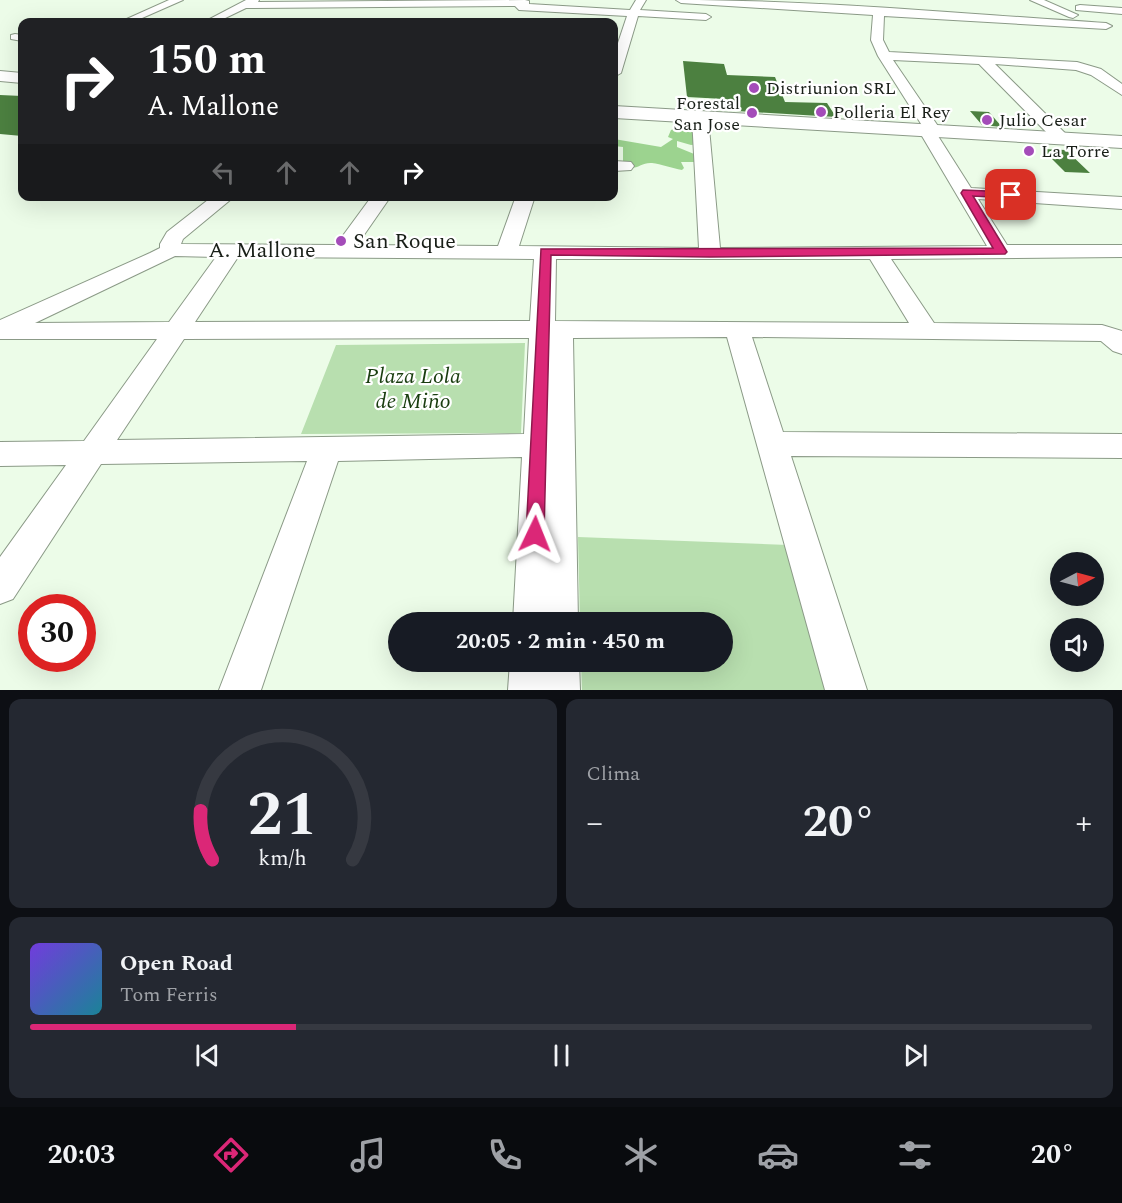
<!DOCTYPE html>
<html lang="es">
<head>
<meta charset="utf-8">
<style>
	body { margin:0; font-family:Spectral,serif; background:#242831; color:#f1f3f6; height:100vh; display:flex; flex-direction:column; font-size:22px; white-space:nowrap }
	* { box-sizing:border-box; margin:0 }
	p { font-size:20px; color:#9ea1a6 }
	.icon { flex:none; width:33px; height:33px; fill:none; stroke:currentColor; stroke-width:2; stroke-linecap:round; stroke-linejoin:round }
	.map { position:relative; height:690px; overflow:hidden }
	.drawer { display:flex; flex-direction:column; gap:9px; padding:9px; background:#0d0f14; flex:1 }
	.drawer>* { flex:none }
	.top-card { position:absolute; left:18px; top:18px; width:600px; height:183px; border-radius:12px; box-shadow:0 6px 24px #0002; background:#202124; color:#fff; overflow:hidden }
	.needle { width:39px; rotate:84deg }
	.tools { position:absolute; left:1050px; top:552px; display:grid; gap:12px }
	.tools a { display:grid; place-items:center; width:54px; height:54px; border-radius:50%; background:#171b24; box-shadow:0 6px 24px #0002; font-size:30px }
	.speed { position:absolute; left:18px; top:594px; display:flex; gap:12px; font-size:30px; font-weight:700; text-align:center }
	.speed>* { display:grid; place-content:center; width:78px; height:78px; border-radius:50%; background:#171b24; box-shadow:0 6px 24px #0002; line-height:1 }
	.speed .limit { border:9px solid #d22; background:#fff; color:#111 }
	.pin { position:absolute; display:grid; place-items:center; width:51px; height:51px; color:#fff; margin:-26px; border-radius:12px; box-shadow:0 3px 9px #0006 }
	.me { position:absolute; width:66px; margin:-33px; rotate:2deg; stroke-linejoin:round; filter:drop-shadow(0 0 4px #0008) }
	.turn { display:flex; align-items:center; gap:21px; height:126px; padding:0 30px; font-size:27px }
	.turn .icon { width:78px; height:78px; stroke-width:2.5 }
	.turn b { display:block; font-size:42px; line-height:51px }
	.lanes { display:flex; align-items:center; height:57px; padding:0 30px; background:#0003; justify-content:center; gap:30px; direction:ltr }
	.lanes .off { opacity:.35 }
	.big { font-size:45px; font-weight:700; line-height:1.1 }
	.drawer .widget { flex:1; display:flex; flex-direction:column; justify-content:center; gap:9px; min-width:0; padding:0 21px; border-radius:12px; background:#242831 }
	.drawer .dial { align-items:center; gap:0 }
	.dial svg { height:156px; overflow:visible; fill:none; stroke:#363941; stroke-width:7; stroke-linecap:round; text-anchor:middle }
	.dial text { fill:#f1f3f6; stroke:none }
	.song { display:flex; align-items:center; gap:18px }
	.cover { width:72px; height:72px; border-radius:9px; background:linear-gradient(135deg,hsl(260 70% 55%),hsl(190 70% 35%)) }
	.played { height:6px; border-radius:3px; background:linear-gradient(90deg,#db2777 25%,#363941 25%) }
	.keys { display:flex; justify-content:space-around; direction:ltr }
	.heat { display:flex; justify-content:space-between; align-items:center; font-size:33px; direction:ltr }
	.drawer .tiles { flex:1; display:grid; gap:9px; grid-template-columns:1fr 1fr }
	.widget:last-child { grid-column:span 2 }
	.trip { position:absolute; left:388px; top:612px; width:345px; height:60px; border-radius:30px; background:#171b24; box-shadow:0 6px 24px #0002; font-weight:700; line-height:60px; text-align:center }
	.tabs { display:flex; height:96px; justify-content:space-around; align-items:center; background:#090b0e; color:#9ea1a6 }
	.tabs .icon { width:42px; height:42px }
	.tabs .on { color:#db2777 }
	.tabs b { font-size:27px; color:#f1f3f6 }
	.map>svg:first-child { display:block }
</style>
</head>
<body>
<div class="map">
<svg width="1122" height="690" viewBox="0 0 1122 690">
	<rect width="100%" height="100%" fill="#ecfce8"/>
	<path fill="#b8dfaf" d="M525,343L521,433L301,434L336,345Z
		M578,537L788,545L825,690H582L581,662H723V622H580Z"/>
	<path fill="#9cd38f" d="M679,127L701,132L699,144L691,145L677,141V147L699,156V162H681L684,168L682,170C672,168 661,164 652,163C639,162 637,173 623,164V147L614,146V139L661,147L673,139L668,137L671,130Z"/>
	<path fill="#4c8040" d="M683,61L724,64L727,75L775,77L785,102L827,103L836,117L736,111L735,107H726L724,99L687,97Z
		M0,95L22,96V136L0,134Z
		M970,111L989,112L1002,127L982,125Z
		M1042,149L1066,150L1090,173L1065,172Z"/>
	<g fill="none" stroke-linecap="round" stroke-linejoin="round">
		<g stroke="#8b9a87" stroke-width="2">
			<path id="minor" d="M169,0H183L133,22H120Z
				M246,0H259L258,2L525,0L529,1V4L630,10L636,0H646L640,10L706,14L711,17L706,20L638,16L621,73L614,77V55L627,16L519,10L515,6L246,8L217,22H204Z
				M676,0C820,0 963,14 1106,23L1112,26L1106,29L884,16L883,40L889,52L1077,62L1101,69L1122,84V95L1091,75L1076,70L995,64L1068,136L1070,139L1068,142H1056L979,64L893,60L942,132L938,136L971,188L1122,197V209L978,199L1007,245H1122V257L891,259L934,323L1102,325L1122,331V354L1113,351L1101,341L752,337L783,432L1122,434V458L791,456L867,690H825L727,337L573,338L578,622H513L522,457L338,461L261,690H219L307,461L101,464L13,599L0,604V557L66,465L0,466V442L84,441L157,339H0V320L150,253L160,248V244L167,232L213,196H235L183,239L181,244L336,245L372,196H391L357,245L498,246L516,196H535L519,246L699,248L692,117L700,112L708,117L720,248L987,246L919,131L923,127L878,56L871,40L873,15L681,3ZM175,256L216,257L169,322L35,323ZM238,257L534,259L530,321L195,322ZM556,259H870L909,323L555,321ZM529,338L524,434L117,440L184,339Z
				M1030,0H1044L1078,15L1073,18L1069,17Z
				M1080,5L1122,8V14L1076,10V6Z
				M15,34L22,35V41L11,39V35Z
				M614,161L631,162L634,166L631,170L614,171Z
				M510,662H579L580,690H508Z"/>
		</g>
		<g stroke="#8b9a87" stroke-width="2">
			<path id="major" d="M0,71L22,73V83L0,81Z
				M614,106L1122,136V148L614,118Z"/>
		</g>
		<use href="#minor" fill="#fff" fill-rule="evenodd"/>
		<use href="#major" fill="#fff" fill-rule="evenodd"/>
	</g>
	<path fill="#db2777" stroke="#8e194d" stroke-width="1.5" d="M963,190L1011,192L1016,195L1011,198L973,196L1007,252L1005,254L710,257L551,255L544,534L541,540L535,542L528,540L526,534L541,249L993,248L961,193Z"/>
	<g fill="#a44cb9" stroke="#fff" stroke-width="2">
		<circle cx="754" cy="88" r="6"/>
		<circle cx="821" cy="112" r="6"/>
		<circle cx="752" cy="113" r="6"/>
		<circle cx="987" cy="120" r="6"/>
		<circle cx="1029" cy="151" r="6"/>
		<circle cx="341" cy="241" r="6"/>
	</g>
	<g text-anchor="middle" dominant-baseline="central" stroke-width="4.5" stroke-linejoin="round" paint-order="stroke">
		<g font-size="18" fill="#191f18" stroke="#fff" text-anchor="start">
			<text x="766" y="88">Distriunion SRL</text>
			<text x="740" y="103" text-anchor="end">Forestal<tspan x="740" dy="21">San Jose</tspan></text>
			<text x="833" y="112">Polleria El Rey</text>
			<text x="999" y="120">Julio Cesar</text>
			<text x="1041" y="151">La Torre</text>
		</g>
		<g font-size="22" fill="#191f18" stroke="#fff" text-anchor="start">
			<text x="353" y="241">San Roque</text>
		</g>
		<g font-size="22" fill="#191f18" stroke="#fff">
			<text x="262" y="250">A. Mallone</text>
		</g>
		<g font-size="22" font-style="italic" fill="#193d0f" stroke="#fff">
			<text x="413" y="376">Plaza Lola<tspan x="413" dy="25">de Miño</tspan></text>
		</g>
	</g>
</svg>
<div class="tools">
<a><svg class="needle" viewBox="-14 -14 28 28"><path d="M0-13l5 13h-10z" fill="#e53935"/><path d="M0 13l5-13h-10z" fill="#9ea1a6"/></svg></a>
<a><svg class="icon" aria-label="sound" viewBox="0 0 24 24"><path d="M4 9h4l5-4v14l-5-4H4zM17 9q2 3 0 6"/></svg></a>
</div>
<div class="speed"><div class="limit">30</div></div>
<div class="pin" style="left:1011px;top:195px;background:#d93025"><svg class="icon" aria-label="arrive" viewBox="0 0 24 24"><path d="M6 21V4h12l-3 4 3 4H6"/></svg></div>
<svg class="me" style="left:535px;top:534px" viewBox="-20 -20 40 40"><path d="M0-17L14 15 0 8-14 15z" fill="#db2777" stroke="#fff" stroke-width="4"/></svg>
<div class="trip">20:05 · 2 min · 450 m</div>
<div class="top-card">
<div class="turn"><svg class="icon" aria-label="right" viewBox="0 0 24 24"><path d="M7 20v-9h11M14 6l5 5-5 5"/></svg><div><b>150 m</b>A. Mallone</div></div>
<div class="lanes"><svg class="icon off" aria-label="left" viewBox="0 0 24 24"><path d="M17 20v-9H6M10 6l-5 5 5 5"/></svg><svg class="icon off" aria-label="ahead" viewBox="0 0 24 24"><path d="M12 20V5M6 11l6-6 6 6"/></svg><svg class="icon off" aria-label="ahead" viewBox="0 0 24 24"><path d="M12 20V5M6 11l6-6 6 6"/></svg><svg class="icon" aria-label="right" viewBox="0 0 24 24"><path d="M7 20v-9h11M14 6l5 5-5 5"/></svg></div>
</div>
</div>
<section class="drawer">
<div class="tiles">
<div class="widget dial"><svg viewBox="0 0 100 80">
<path d="M14 69A42 42 0 1 1 86 69"/>
<path d="M14 69A42 42 0 0 1 8 44" stroke="#db2777"/>
<text x="50" y="56" font-size="32" font-weight="700">21</text>
<text x="50" y="72" font-size="11">km/h</text>
</svg></div>
<div class="widget"><p>Clima</p>
<div class="heat"><a>−</a><b class="big">20°</b><a>+</a></div>
</div>
<div class="widget">
<div class="song"><i class="cover"></i><div><b>Open Road</b><p>Tom Ferris</p></div></div>
<div class="played"></div>
<div class="keys"><svg class="icon" aria-label="previous" viewBox="0 0 24 24"><path d="M18 5L8 12l10 7zM5 5v14"/></svg><svg class="icon" aria-label="pause" viewBox="0 0 24 24"><path d="M8 5v14M16 5v14"/></svg><svg class="icon" aria-label="next" viewBox="0 0 24 24"><path d="M6 5l10 7-10 7zM19 5v14"/></svg></div>
</div>
</div>
</section>
<nav class="tabs">
<b>20:03</b>
<svg class="icon on" aria-label="directions" viewBox="0 0 24 24"><path d="M12 3l9 9-9 9-9-9zM9 14v-3h6M13 9l2 2-2 2"/></svg>
<svg class="icon" aria-label="music" viewBox="0 0 24 24"><path d="M9 18V5l10-2v13"/><circle cx="6" cy="18" r="3"/><circle cx="16" cy="16" r="3"/></svg>
<svg class="icon" aria-label="phone" viewBox="0 0 24 24"><path d="M5 4h4l2 5-3 2q2 4 5 5l2-3 5 2v4C11 20 4 13 5 4z"/></svg>
<svg class="icon" aria-label="climate" viewBox="0 0 24 24"><path d="M12 3v18M4 7l16 10M4 17L20 7"/></svg>
<svg class="icon" aria-label="car" viewBox="0 0 24 24"><path d="M5 17H2v-5l4-1 3-4h7l3 4 3 1v5h-3M9 17h6M6 11h13"/><circle cx="7" cy="17" r="2"/><circle cx="17" cy="17" r="2"/></svg>
<svg class="icon" aria-label="filters" viewBox="0 0 24 24"><path d="M4 7h16M4 17h16"/><circle cx="9" cy="7" r="2"/><circle cx="15" cy="17" r="2"/></svg>
<b>20°</b>
</nav>
</body>
</html>
